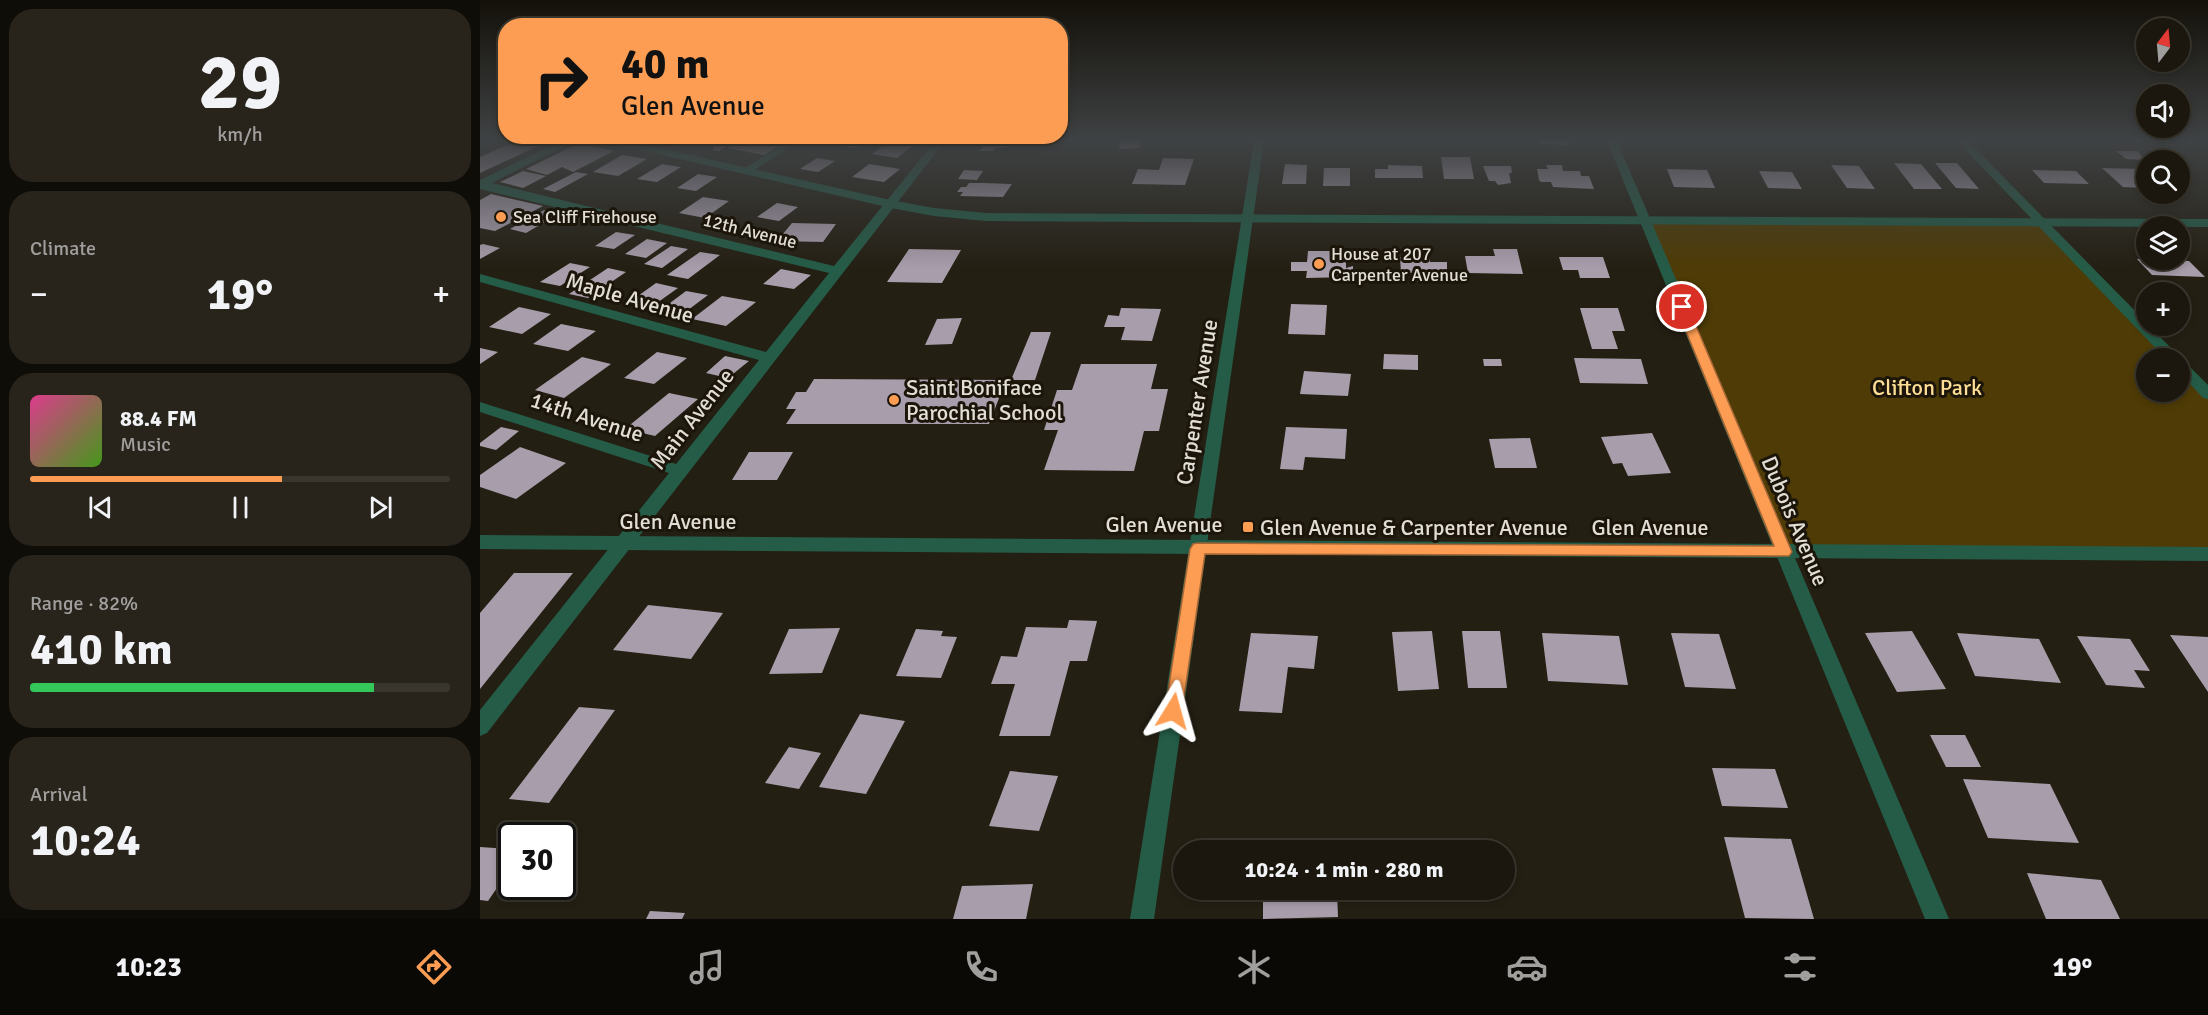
<!DOCTYPE html>
<html lang="en">
<head>
<meta charset="utf-8">
<style>
	body { margin:0; font-family:Signika,sans-serif; background:#28241c; color:#f1f3f6; height:100vh; display:flex; flex-direction:column; font-size:22px; white-space:nowrap }
	* { box-sizing:border-box; margin:0 }
	p { font-size:20px; color:#a09f9e }
	.icon { flex:none; width:33px; height:33px; fill:none; stroke:currentColor; stroke-width:2; stroke-linecap:round; stroke-linejoin:round }
	.map { position:relative; flex:1; overflow:hidden }
	.side { display:flex; flex-direction:column; gap:9px; padding:9px; background:#0f0d08; width:480px }
	.side>* { flex:none }
	.guide { position:absolute; left:18px; top:18px; width:570px; height:126px; border-radius:24px; box-shadow:0 3px 9px #0003,0 0 0 2px #39362e; background:#fc9d53; color:#111; overflow:hidden }
	.needle { width:39px; rotate:16deg }
	.buttons { position:absolute; left:1656px; top:18px; display:grid; gap:12px }
	.buttons a { display:grid; place-items:center; width:54px; height:54px; border-radius:50%; background:#1b170e; box-shadow:0 3px 9px #0003,0 0 0 2px #39362e; font-size:30px }
	.speed { position:absolute; left:18px; top:822px; display:flex; gap:12px; font-size:30px; font-weight:700; text-align:center }
	.speed>* { display:grid; place-content:center; width:78px; height:78px; border-radius:50%; background:#1b170e; box-shadow:0 3px 9px #0003,0 0 0 2px #39362e; line-height:1 }
	.speed .limit { border:3px solid #111; border-radius:9px; background:#fff; color:#111 }
	.pin { position:absolute; display:grid; place-items:center; width:51px; height:51px; color:#fff; margin:-26px; border:3px solid #fff; border-radius:50%; box-shadow:0 2px 6px #0007 }
	.me { position:absolute; width:66px; margin:-33px; rotate:8deg; stroke-linejoin:round; filter:drop-shadow(0 0 4px #0008) }
	.turn { display:flex; align-items:center; gap:21px; height:126px; padding:0 24px; font-size:27px }
	.turn .icon { width:78px; height:78px; stroke-width:2.5 }
	.turn b { display:block; font-size:42px; line-height:51px }
	.big { font-size:45px; font-weight:700; line-height:1.1 }
	.side .card { flex:1; display:flex; flex-direction:column; justify-content:center; gap:9px; min-width:0; padding:0 21px; border-radius:24px; background:#28241c }
	.side .dial { align-items:center; gap:0 }
	.dial b { font-size:78px; line-height:1 }
	.song { display:flex; align-items:center; gap:18px }
	.cover { width:72px; height:72px; border-radius:9px; background:linear-gradient(135deg,hsl(330 70% 55%),hsl(100 70% 35%)) }
	.played { height:6px; border-radius:3px; background:linear-gradient(90deg,#fc9d53 60%,#39362e 60%) }
	.keys { display:flex; justify-content:space-around; direction:ltr }
	.heat { display:flex; justify-content:space-between; align-items:center; font-size:33px; direction:ltr }
	.charge { height:9px; border-radius:4px; background:linear-gradient(90deg,#34c759 82%,#39362e 0) }
	.trip { position:absolute; left:693px; top:840px; width:342px; height:60px; border-radius:30px; background:#1b170e; box-shadow:0 3px 9px #0003,0 0 0 2px #39362e; font-weight:700; line-height:60px; text-align:center }
	.dock { display:flex; height:96px; justify-content:space-around; align-items:center; background:#0b0906; color:#a09f9e }
	.dock .icon { width:42px; height:42px }
	.dock .active { color:#fc9d53 }
	.dock b { font-size:27px; color:#f1f3f6 }
	main { display:flex; flex:1; min-height:0 }
	.map>svg:first-child { display:block }
</style>
</head>
<body>
<main>
<section class="side">
<div class="card dial"><b>29</b><p>km/h</p></div>
<div class="card"><p>Climate</p>
<div class="heat"><a>−</a><b class="big">19°</b><a>+</a></div>
</div>
<div class="card">
<div class="song"><i class="cover"></i><div><b>88.4 FM</b><p>Music</p></div></div>
<div class="played"></div>
<div class="keys"><svg class="icon" aria-label="previous" viewBox="0 0 24 24"><path d="M18 5L8 12l10 7zM5 5v14"/></svg><svg class="icon" aria-label="pause" viewBox="0 0 24 24"><path d="M8 5v14M16 5v14"/></svg><svg class="icon" aria-label="next" viewBox="0 0 24 24"><path d="M6 5l10 7-10 7zM19 5v14"/></svg></div>
</div>
<div class="card"><p>Range · 82%</p><b class="big">410 km</b><div class="charge"></div></div>
<div class="card"><p>Arrival</p><b class="big">10:24</b></div>
</section>
<div class="map">
<svg width="1728" height="919" viewBox="0 0 1728 919">
	<rect width="100%" height="100%" fill="#241f13"/>
	<path fill="#4e3b06" d="M1166,220L1561,222L1693,358H1666V392H1700V365L1728,394V554L1304,552Z"/>
	<path fill="#a89dab" d="M36,141H69L0,173V157Z
		M236,141H256L239,151L233,150V142Z
		M261,141H308L284,155L248,148Z
		M350,141H387L376,148L346,143Z
		M410,141H414L435,144L417,158L392,154Z
		M507,141H521L529,143L526,147L516,148L513,151H499Z
		M641,141H661L659,148L639,149Z
		M1062,141H1089L1090,145L1062,144Z
		M103,144L134,151L93,172L82,167L67,175L46,169L95,145Z
		M1636,151H1657L1666,160L1646,159Z
		M142,155L167,159L138,176L113,172Z
		M961,157H990L994,179H964Z
		M337,158L355,161L338,172L320,169Z
		M683,158L714,159L705,185L652,184L658,169L679,170Z
		M1414,163L1441,164L1462,189H1434Z
		M1455,163H1477L1499,189L1476,188Z
		M182,164L201,167L177,182L157,179Z
		M389,164L420,169L404,182L372,177Z
		M805,164L827,165L826,184H802Z
		M908,165L942,166L943,178H895V169H908Z
		M1066,165H1082L1083,171H1100L1101,176H1109L1114,189L1073,187L1071,182H1061L1059,180L1057,169H1068Z
		M1351,165L1379,166L1395,189L1367,188Z
		M1003,166H1031L1032,173H1029L1031,183L1018,185L1015,181H1009Z
		M844,168H870V186H843Z
		M1622,168L1663,169L1666,171V188L1643,187Z
		M1187,169L1227,170L1235,188L1194,187Z
		M484,170L503,171L497,180L478,179Z
		M1552,170L1596,171L1609,184L1564,183Z
		M43,171L66,176L43,188L20,182Z
		M1279,171L1312,172L1322,189L1288,188Z
		M96,172L108,174L75,192L63,189Z
		M218,174L237,177L216,191L197,188Z
		M489,183H505L532,184L523,197L480,196L483,192H477L481,187H486Z
		M11,194L63,206L15,231L0,228V200Z
		M223,197L249,201L225,218L199,213Z
		M297,203L318,207L299,221L277,217Z
		M64,210L80,213L46,233L30,229Z
		M312,223L356,224L343,242L297,241Z
		M136,232L155,235L134,249L115,246Z
		M167,239L187,243L166,258L145,254Z
		M3,244L20,248L0,259V245Z
		M191,246L208,249L182,268L164,264Z
		M429,249L481,250L462,283L407,282Z
		M1013,249H1037L1043,274L988,273L985,256H1015Z
		M828,251H866L868,262H866V268L873,266V277L826,278L827,271H811V262H827Z
		M220,252L240,255L208,279L187,275Z
		M920,257H949L950,262H967V282H937V273H921Z
		M1079,257H1123L1130,278H1100L1098,270H1083Z
		M1657,259L1709,261L1725,277L1672,275Z
		M90,263L110,267L80,286L60,282Z
		M128,268L146,272L108,298L89,294Z
		M301,269L331,275L314,289L283,284Z
		M176,283L198,288L174,305L151,301Z
		M206,291L228,295L200,316L178,312Z
		M242,296L276,302L246,326L212,319Z
		M811,304L847,305L845,335L808,334Z
		M39,307L71,314L42,334L9,327Z
		M641,308L681,309L672,341L641,340L645,327H624L628,315L639,316Z
		M1100,308H1138L1145,331H1132L1138,349H1112Z
		M482,318L472,344L445,345L457,319Z
		M81,324L116,331L88,351L53,344Z
		M551,332H571L555,380H531Z
		M0,348L18,352L0,364Z
		M177,352L207,358L174,384L144,378Z
		M904,354L938,355V370L903,369Z
		M245,356L269,361L248,378L226,373Z
		M102,357L131,364L84,398L55,390Z
		M1094,358L1161,359L1168,384L1100,383Z
		M1003,359H1021L1022,366H1004Z
		M601,364H677L671,389H688L679,431H664L654,471L564,470L578,430H564L577,390H592Z
		M824,371L871,374L868,396L820,394Z
		M334,379L526,380L509,424H306L316,409H306L316,392H326Z
		M189,393L218,399L175,436L145,429Z
		M21,427L39,431L16,450L0,446V443Z
		M806,427L867,429L865,459L825,457L823,470L800,469Z
		M1172,433L1191,473L1148,476L1142,463L1133,464L1121,437Z
		M1050,438L1057,468H1015L1009,439Z
		M40,447L86,463L36,499L0,487V475Z
		M269,452H313L297,480H252Z
		M34,573H93L0,689V613Z
		M168,605L243,613L211,659L133,650Z
		M589,620L617,621L607,661H590L570,736H519L535,684H511L521,656L537,657L546,627L587,628Z
		M360,628L342,673L289,674L309,629Z
		M436,629L463,631L461,636L477,637L461,678L416,676Z
		M952,631L959,689L918,691L912,632Z
		M982,631H1020L1027,688H988Z
		M1432,631L1466,689L1417,692L1385,633Z
		M771,633L838,636L834,669L808,667L802,713L759,711Z
		M1062,633L1139,636L1148,685L1068,681Z
		M1191,633L1239,634L1256,689L1205,687Z
		M1477,633L1559,639L1581,683L1495,676Z
		M1690,635L1728,637V692Z
		M1597,636L1650,639L1670,671L1654,670L1665,688L1626,685Z
		M99,707L135,710L69,803L29,799Z
		M380,714L425,721L386,794L339,787Z
		M1450,735H1485L1501,767H1466Z
		M309,747L341,753L319,789L285,783Z
		M1232,768L1295,769L1308,808L1242,806Z
		M530,771L578,776L559,831L509,826Z
		M1483,779L1570,784L1599,843L1508,838Z
		M1244,837L1311,839L1334,919L1265,918Z
		M0,847L32,849V866L8,901L0,900Z
		M1547,873L1621,880L1640,919H1566Z
		M553,884L546,919H473L482,886Z
		M783,890H857L858,917L783,919Z
		M170,911L205,913L202,919H166Z"/>
	<g fill="none" stroke-linecap="round" stroke-linejoin="round">
		<path fill="#245c47" fill-rule="evenodd" d="M309,141H320L271,172L262,170Z"/>
		<path fill="#245c47" fill-rule="evenodd" d="M81,141H94L12,183L354,266L455,141H465L7,733L0,736V710L189,473L0,412V402L196,464L279,360L0,282V274L286,352L349,273L0,189V180Z
			M774,141H784L674,919H650Z
			M1127,141H1137L1469,919H1445Z
			M1477,141H1488L1666,322V326H1669L1698,355L1700,358V359L1685,358Z
			M1700,360L1705,362L1728,385V399L1723,398L1700,373Z"/>
		<path fill="#245c47" fill-rule="evenodd" d="M130,141H148L411,200L454,208L506,213L1728,219V227L506,221L454,216L411,208L135,144Z
			M0,535L1728,547V561L0,549Z"/>
	</g>
	<linearGradient id="sky" x2="0" y2="1"><stop stop-color="#14110a"/><stop offset="0.52" stop-color="#3f4244"/><stop offset="1" stop-color="#3f4244" stop-opacity="0"/></linearGradient>
	<rect width="1728" height="269" fill="url(#sky)"/>
	<path fill="#fc9d53" stroke="#a46636" stroke-width="1.5" d="M1202,304L1208,307L1312,552L1309,556L725,554L702,711L700,716L693,719L687,716L685,711L710,549L713,544L718,543L1294,546L1196,307Z"/>
	<g fill="#fc9d53" stroke="#1b150a" stroke-width="2">
		<circle cx="21" cy="217" r="6"/>
		<circle cx="839" cy="264" r="6"/>
		<circle cx="414" cy="400" r="6"/>
		<rect x="762" y="521" width="12" height="12" rx="3"/>
	</g>
	<g text-anchor="middle" dominant-baseline="central" stroke-width="6" stroke-linejoin="round" paint-order="stroke">
		<g font-size="18" fill="#e2ded6" stroke="#1b150a" text-anchor="start">
			<text x="33" y="217">Sea Cliff Firehouse</text>
			<text x="851" y="254">House at 207<tspan x="851" dy="21">Carpenter Avenue</tspan></text>
		</g>
		<g font-size="18" fill="#e2ded6" stroke="#1b150a">
			<text transform="translate(270 231) rotate(14)">12th Avenue</text>
		</g>
		<g font-size="22" fill="#e2ded6" stroke="#1b150a">
			<text transform="translate(150 298) rotate(16)">Maple Avenue</text>
			<text transform="translate(717 402) rotate(-81)">Carpenter Avenue</text>
			<text transform="translate(107 417) rotate(18)">14th Avenue</text>
			<text transform="translate(212 419) rotate(-52)">Main Avenue</text>
			<text x="198" y="521">Glen Avenue</text>
			<text transform="translate(1315 521) rotate(67)">Dubois Avenue</text>
			<text x="684" y="524">Glen Avenue</text>
			<text x="1170" y="527">Glen Avenue</text>
		</g>
		<g font-size="22" fill="#e2ded6" stroke="#1b150a" text-anchor="start">
			<text x="426" y="387">Saint Boniface<tspan x="426" dy="25">Parochial School</tspan></text>
			<text x="780" y="527">Glen Avenue &amp; Carpenter Avenue</text>
		</g>
		<g font-size="22" fill="#fede94" stroke="#1b150a">
			<text x="1447" y="387">Clifton Park</text>
		</g>
	</g>
</svg>
<div class="buttons">
<a><svg class="needle" viewBox="-14 -14 28 28"><path d="M0-13l5 13h-10z" fill="#e53935"/><path d="M0 13l5-13h-10z" fill="#a09f9e"/></svg></a>
<a><svg class="icon" aria-label="sound" viewBox="0 0 24 24"><path d="M4 9h4l5-4v14l-5-4H4zM17 9q2 3 0 6"/></svg></a>
<a><svg class="icon" aria-label="search" viewBox="0 0 24 24"><circle cx="10" cy="10" r="6"/><path d="M15 15l6 6"/></svg></a>
<a><svg class="icon" aria-label="layers" viewBox="0 0 24 24"><path d="M12 4l9 5-9 5-9-5zM3 14l9 5 9-5"/></svg></a>
<a>+</a>
<a>−</a>
</div>
<div class="speed"><div class="limit">30</div></div>
<div class="pin" style="left:1202px;top:307px;background:#d93025"><svg class="icon" aria-label="arrive" viewBox="0 0 24 24"><path d="M6 21V4h12l-3 4 3 4H6"/></svg></div>
<svg class="me" style="left:693px;top:711px" viewBox="-20 -20 40 40"><path d="M0-17L14 15 0 8-14 15z" fill="#fc9d53" stroke="#fff" stroke-width="4"/></svg>
<div class="trip">10:24 · 1 min · 280 m</div>
<div class="guide">
<div class="turn"><svg class="icon" aria-label="right" viewBox="0 0 24 24"><path d="M7 20v-9h11M14 6l5 5-5 5"/></svg><div><b>40 m</b>Glen Avenue</div></div>
</div>
</div>
</main>
<nav class="dock">
<b>10:23</b>
<svg class="icon active" aria-label="directions" viewBox="0 0 24 24"><path d="M12 3l9 9-9 9-9-9zM9 14v-3h6M13 9l2 2-2 2"/></svg>
<svg class="icon" aria-label="music" viewBox="0 0 24 24"><path d="M9 18V5l10-2v13"/><circle cx="6" cy="18" r="3"/><circle cx="16" cy="16" r="3"/></svg>
<svg class="icon" aria-label="phone" viewBox="0 0 24 24"><path d="M5 4h4l2 5-3 2q2 4 5 5l2-3 5 2v4C11 20 4 13 5 4z"/></svg>
<svg class="icon" aria-label="climate" viewBox="0 0 24 24"><path d="M12 3v18M4 7l16 10M4 17L20 7"/></svg>
<svg class="icon" aria-label="car" viewBox="0 0 24 24"><path d="M5 17H2v-5l4-1 3-4h7l3 4 3 1v5h-3M9 17h6M6 11h13"/><circle cx="7" cy="17" r="2"/><circle cx="17" cy="17" r="2"/></svg>
<svg class="icon" aria-label="filters" viewBox="0 0 24 24"><path d="M4 7h16M4 17h16"/><circle cx="9" cy="7" r="2"/><circle cx="15" cy="17" r="2"/></svg>
<b>19°</b>
</nav>
</body>
</html>
